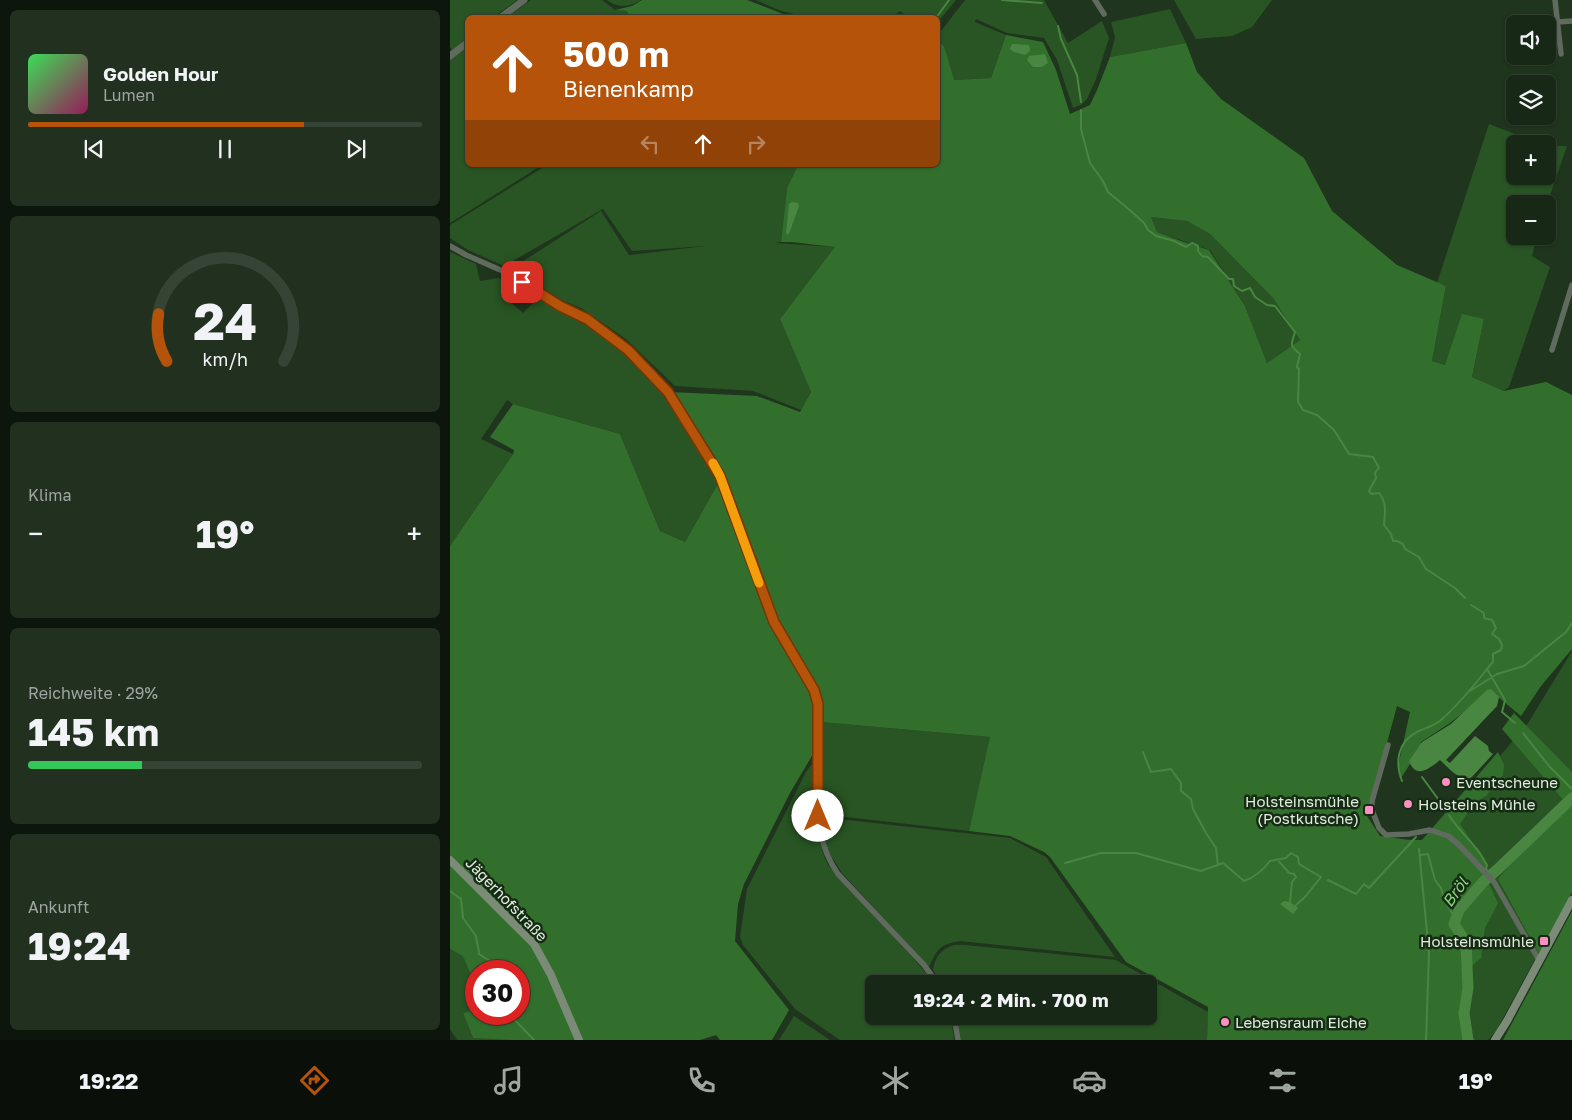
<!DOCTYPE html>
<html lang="de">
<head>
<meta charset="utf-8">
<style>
	body { margin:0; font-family:"Golos Text",sans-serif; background:#21301f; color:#f1f3f6; height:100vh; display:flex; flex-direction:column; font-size:19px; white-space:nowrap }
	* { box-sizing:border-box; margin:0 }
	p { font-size:16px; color:#9fa6a1 }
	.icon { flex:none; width:28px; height:28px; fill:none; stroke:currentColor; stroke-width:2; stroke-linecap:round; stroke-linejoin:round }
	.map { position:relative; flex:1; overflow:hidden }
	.sheet { display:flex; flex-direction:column; gap:10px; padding:10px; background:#0d160c; width:450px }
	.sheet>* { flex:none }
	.banner { position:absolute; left:15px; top:15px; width:475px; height:152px; border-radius:8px; box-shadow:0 1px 4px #0004,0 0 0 1px #364435; background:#b45309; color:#fff; overflow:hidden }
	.buttons { position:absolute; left:1056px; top:15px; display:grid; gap:10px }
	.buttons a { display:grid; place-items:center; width:50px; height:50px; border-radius:8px; background:#182816; box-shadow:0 1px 4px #0004,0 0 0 1px #364435; font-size:25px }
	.speed { position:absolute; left:15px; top:960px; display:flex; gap:10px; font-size:25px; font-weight:700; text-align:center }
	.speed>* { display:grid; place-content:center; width:65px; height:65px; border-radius:50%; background:#182816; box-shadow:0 1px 4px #0004,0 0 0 1px #364435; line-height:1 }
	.speed .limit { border:8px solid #d22; background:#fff; color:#111 }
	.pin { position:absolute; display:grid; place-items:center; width:42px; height:42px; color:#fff; margin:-21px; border-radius:10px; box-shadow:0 2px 8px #0006 }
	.me { position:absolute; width:55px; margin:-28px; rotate:0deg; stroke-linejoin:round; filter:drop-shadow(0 0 4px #0008) }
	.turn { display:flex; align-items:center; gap:18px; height:105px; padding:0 15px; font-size:22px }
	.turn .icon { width:65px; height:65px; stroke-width:2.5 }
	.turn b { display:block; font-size:35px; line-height:42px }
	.lanes { display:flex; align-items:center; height:48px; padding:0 15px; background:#0003; justify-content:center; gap:25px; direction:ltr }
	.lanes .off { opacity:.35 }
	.big { font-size:38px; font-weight:700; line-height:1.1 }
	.sheet .card { flex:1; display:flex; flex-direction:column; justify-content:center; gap:8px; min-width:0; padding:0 18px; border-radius:8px; background:#21301f }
	.sheet .dial { align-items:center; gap:0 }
	.dial svg { height:130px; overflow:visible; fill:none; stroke:#364435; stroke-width:7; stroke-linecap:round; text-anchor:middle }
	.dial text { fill:#f1f3f6; stroke:none }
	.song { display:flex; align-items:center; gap:15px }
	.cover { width:60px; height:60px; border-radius:8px; background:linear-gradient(135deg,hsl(130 70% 55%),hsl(330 70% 35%)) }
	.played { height:5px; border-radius:2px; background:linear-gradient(90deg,#b45309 70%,#364435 70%) }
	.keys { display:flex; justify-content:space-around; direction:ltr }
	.heat { display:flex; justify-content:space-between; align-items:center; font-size:28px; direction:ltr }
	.charge { height:8px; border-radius:4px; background:linear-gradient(90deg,#34c759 29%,#364435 0) }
	.trip { position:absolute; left:415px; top:975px; width:292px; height:50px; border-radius:8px; background:#182816; box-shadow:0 1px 4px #0004,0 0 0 1px #364435; font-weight:700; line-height:50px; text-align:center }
	.menu { display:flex; height:80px; justify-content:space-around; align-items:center; background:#0a1009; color:#9fa6a1 }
	.menu .icon { width:35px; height:35px }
	.menu .on { color:#b45309 }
	.menu b { font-size:22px; color:#f1f3f6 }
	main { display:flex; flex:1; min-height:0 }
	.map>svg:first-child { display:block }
</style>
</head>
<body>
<main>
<section class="sheet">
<div class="card">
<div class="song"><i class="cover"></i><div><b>Golden Hour</b><p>Lumen</p></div></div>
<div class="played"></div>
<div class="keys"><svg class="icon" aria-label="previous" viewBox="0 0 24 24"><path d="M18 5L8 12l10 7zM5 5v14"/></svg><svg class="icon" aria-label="pause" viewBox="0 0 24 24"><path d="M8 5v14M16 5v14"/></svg><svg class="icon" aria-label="next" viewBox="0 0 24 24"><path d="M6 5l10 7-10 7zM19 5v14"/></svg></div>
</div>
<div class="card dial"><svg viewBox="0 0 100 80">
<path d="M14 69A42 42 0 1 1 86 69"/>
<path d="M14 69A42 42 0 0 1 9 40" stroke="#b45309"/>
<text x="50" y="56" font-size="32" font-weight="700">24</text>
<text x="50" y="72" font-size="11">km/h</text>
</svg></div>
<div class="card"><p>Klima</p>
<div class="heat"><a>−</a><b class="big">19°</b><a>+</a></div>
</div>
<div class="card"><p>Reichweite · 29%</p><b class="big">145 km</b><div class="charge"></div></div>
<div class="card"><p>Ankunft</p><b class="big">19:24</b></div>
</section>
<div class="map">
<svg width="1122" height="1040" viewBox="0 0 1122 1040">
	<rect width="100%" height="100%" fill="#20351d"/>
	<path fill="#285523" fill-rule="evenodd" d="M0,0H67L44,17L18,18L17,38L2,50L0,47Z
		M81,0H152L165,10L177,11L180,17L56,18Z
		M157,0H191C180,7 168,9 157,0Z
		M306,0H506L488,22V18L459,17L450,11L442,17H357L331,11Z
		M515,0H594L618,43L652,21L659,38L646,79L637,99L631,105L623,108L607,60L594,38L557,33L526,19L525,22L556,35L541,78L503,80L494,46L488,41V35Z
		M724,0H822L802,27L782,36L746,39Z
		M720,9L736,43L660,57L665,37L661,22Z
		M17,47L18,165H92L0,223V60Z
		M1039,124L1091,144H1065V176H1098V146H1117L1097,204H1065V236H1087L1082,256L1100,267L1059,387L1054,391L1022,377L1034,319L995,365L982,361L996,286L987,283Z
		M97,165H348L337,188L331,242L325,243L386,247L330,319L361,392L351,410L303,391L225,386L176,339L131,308L112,300L61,269L151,211L179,255L256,246L182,251L153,209L54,266L18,250L0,238V225Z
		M701,217L737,221L760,234L823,298L850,340L817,363L795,306L760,250L707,232Z
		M0,252L26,264L30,281L48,278L69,286L59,301L73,313L88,298L133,322L170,348L219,395L270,480L235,542L210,531L170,434L63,404L57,400L31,439L63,454L0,546Z
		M1122,651V891L1046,1031L1038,1040H766L932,839L975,840L1044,763L1078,723Z
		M371,722L541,737L519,831L370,814Z
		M367,757C366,794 362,832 378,865L463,958L485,984H424V1016H501L504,1040H390L345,1009L293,945L290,937L297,889L356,772Z
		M370,817L560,838L596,857L665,957L510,941C489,945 488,948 479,967L392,873L378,851Z
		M0,877L125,1040H7L0,1029V949L4,951ZM14,957L69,971V1014L23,1038L13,1013L26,1009V987Z
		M504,945H515L666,960L758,1012L757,1040H510L506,1016H699V984H493L483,970C485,957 491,949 504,945Z
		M344,1016L380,1040H329Z"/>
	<path fill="#336f2c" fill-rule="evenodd" d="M192,0H297L341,17L180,18L177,11L165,10L182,6Z
		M556,35L593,42L606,70L620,114L640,105L647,90L660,57L736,43L747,72L771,99L854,158L882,211L947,265L996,286L982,361L995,365L1012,314L1034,319L1022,377L1054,391L1096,382L1122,395V649L1091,686L1071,716L1041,691L1000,723L971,742V747L951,778L948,767L960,712L947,706L917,816L930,836L959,840H972L1048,752L1054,765L1053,775L1036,796L1025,802L1010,824L1036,863L1038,882L1048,903L1035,928L1031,958L1016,971L1017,1030L1025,1040H757L758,1007L676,962L600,857L594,852L560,836L519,831L540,737L371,722L370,705L325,621L274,478L220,392L307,396L350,412L361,392L330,319L385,247L341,242H331L337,188L348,165H488V41L494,46L504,80L541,78ZM701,217L737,221L760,234L823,298L850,340L817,363L795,306L759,250L734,242L707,232Z
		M63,404L170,434L210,531L235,542L270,480L320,623L362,691L364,703L365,743L363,754L340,793L294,884L288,904L285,941L339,1010L322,1040H270L266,1035L250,1040H63L23,1038L13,1013L26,1009V1014H69V971H26V987L13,956L0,949V546L63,454L64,450L40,437Z
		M1064,713L1122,772V892L1089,954L1048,879L1115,802L1052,729Z
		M1122,911V1040H1053Z"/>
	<path fill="#498642" d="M562,44L579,45L580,51L575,55L564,52L560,49Z
		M595,54L598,63L592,67H583L577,60L579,56Z
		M342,202L348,203L349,206L339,234H337L336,233L339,204Z
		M1041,689L1049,697L1047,706L996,760L1000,763L1025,736L1038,746L1039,751L1043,754L1021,778C1007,780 999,768 990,760C980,768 966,780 959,761L972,742L1001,724L1037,690Z
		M834,901L840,902L848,908L843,914L830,904Z"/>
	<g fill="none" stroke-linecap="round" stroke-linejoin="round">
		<path stroke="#498642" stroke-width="2" d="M552,0L592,3
			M486,18L499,0
			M608,26L611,39L627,75L631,102
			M631,110V129L640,163L653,181L658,192L682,212L694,223L698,230L706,236L724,241L736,247L742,243L748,246V251L752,256L758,257L779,279H783L784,286L792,291L800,288L805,297L817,305L825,306L845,332C841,345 839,345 850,354L847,367L849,369L848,402L853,410L867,415L884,430L899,454L923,457L929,468L925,473L926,478L919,491L921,494L929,493C937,503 935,512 934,525L941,534L943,541H947L953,544L955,549L969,557L976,569L1005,588L1015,598
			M1021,605L1034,613V618L1042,620L1046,628L1042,634L1049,639L1052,645L1051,650L1043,654V662L1037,669L1055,700L1052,712L1065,723
			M1020,691L1047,674L1074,666L1116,632L1122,623
			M1073,733L1099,766L1122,789
			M693,752L701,772L721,769L731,783V791L741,799L743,809L756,833L766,848L768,865
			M972,777L994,807
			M952,781C945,763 947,742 967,732C975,728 984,726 991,720C1008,705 1023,687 1037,669
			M999,815C1006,827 1017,837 1025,847C1030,852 1033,859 1037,865L1036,869L1041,875
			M969,849L979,953L976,1040
			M970,855L978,854L985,880L991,888L994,899L1006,920
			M827,859L839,873L844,874L846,877L842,882L840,902
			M615,863L651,853H686L751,871L773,863L794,881C806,877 813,870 820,861L836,858L841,853L848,857L849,864L871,877L855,897L845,906
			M878,880L906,894L914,884L919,888L966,837
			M0,891L11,899L13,918L26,936C26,941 29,947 29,954L43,963L50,965L52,971
			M59,1014L84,1040"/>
		<path stroke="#498642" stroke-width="11" d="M1018,1040L1014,1013L1018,988L1016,943L1004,924L1009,910L1034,881L1048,869L1122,798"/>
		<path stroke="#606a5e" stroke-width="5.5" d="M645,0L654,14
			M1105,0L1111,54
			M1108,22L1122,21
			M0,246L16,255L55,272L111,306L137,319L178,350L218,392L270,476L323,622L365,690L368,703C368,727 368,750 368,773C369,812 365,841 388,874L474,965L488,984
			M1102,350L1122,285
			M938,745L922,801V810L929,828L936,835L959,834L980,830L998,836L1008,844L1044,882L1090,962
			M504,1016L508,1040"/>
		<path stroke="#606a5e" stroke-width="7" d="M50,18L74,0
			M0,56L18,42"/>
		<path stroke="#7b8b78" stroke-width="8" d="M0,860L84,944L101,975L129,1040
			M1045,1040L1057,1021L1122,900"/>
	</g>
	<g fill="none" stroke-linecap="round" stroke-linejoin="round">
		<g stroke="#753606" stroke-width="12">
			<path id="route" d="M72,282L110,306L137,319L178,350L218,392L270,476L324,622L364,690L368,704V816"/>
		</g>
		<use href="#route" stroke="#b45309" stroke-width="9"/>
		<path stroke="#f59e0b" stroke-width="9" d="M263,463L270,476L309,583"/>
	</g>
	<g fill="#fc8fc2" stroke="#162b14" stroke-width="2">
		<circle cx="996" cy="782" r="5"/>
		<circle cx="958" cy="804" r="5"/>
		<rect x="914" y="805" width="10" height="10" rx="2.5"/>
		<rect x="1089" y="936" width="10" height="10" rx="2.5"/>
		<circle cx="775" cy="1022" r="5"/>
	</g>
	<g text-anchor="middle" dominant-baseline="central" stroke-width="5" stroke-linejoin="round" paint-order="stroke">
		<g font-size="15" fill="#e0edde" stroke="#162b14" text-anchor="start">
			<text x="1006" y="782">Eventscheune</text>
			<text x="909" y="801" text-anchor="end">Holsteinsmühle<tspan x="909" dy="17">(Postkutsche)</tspan></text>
			<text x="968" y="804">Holsteins Mühle</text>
			<text x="1084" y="941" text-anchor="end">Holsteinsmühle</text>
			<text x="785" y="1022">Lebensraum Eiche</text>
		</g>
		<g font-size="15" fill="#e0edde" stroke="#162b14">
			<text transform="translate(57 899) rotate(46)">Jägerhofstraße</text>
		</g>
		<g font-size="16" font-style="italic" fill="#84d67a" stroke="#162b14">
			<text transform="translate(1005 892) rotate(-55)">Bröl</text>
		</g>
	</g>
</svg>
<div class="buttons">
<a><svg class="icon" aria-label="sound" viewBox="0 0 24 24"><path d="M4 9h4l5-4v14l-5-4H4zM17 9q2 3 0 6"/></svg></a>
<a><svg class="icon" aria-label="layers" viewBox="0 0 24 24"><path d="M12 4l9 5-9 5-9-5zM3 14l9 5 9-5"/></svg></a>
<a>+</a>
<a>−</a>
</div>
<div class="speed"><div class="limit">30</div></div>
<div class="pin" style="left:72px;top:282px;background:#d93025"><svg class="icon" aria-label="arrive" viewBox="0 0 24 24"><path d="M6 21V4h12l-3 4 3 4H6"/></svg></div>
<svg class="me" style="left:368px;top:816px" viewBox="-20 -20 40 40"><circle r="19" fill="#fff"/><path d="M0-13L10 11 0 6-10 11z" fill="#b45309"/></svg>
<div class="trip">19:24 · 2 Min. · 700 m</div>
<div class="banner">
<div class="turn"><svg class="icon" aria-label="ahead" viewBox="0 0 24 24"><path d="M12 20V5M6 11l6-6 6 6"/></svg><div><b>500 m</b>Bienenkamp</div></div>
<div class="lanes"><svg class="icon off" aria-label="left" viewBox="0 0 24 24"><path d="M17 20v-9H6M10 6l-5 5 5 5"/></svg><svg class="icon" aria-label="ahead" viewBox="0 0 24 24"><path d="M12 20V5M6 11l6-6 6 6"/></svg><svg class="icon off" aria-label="right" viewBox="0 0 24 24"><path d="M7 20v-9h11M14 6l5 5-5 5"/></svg></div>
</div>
</div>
</main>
<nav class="menu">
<b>19:22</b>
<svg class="icon on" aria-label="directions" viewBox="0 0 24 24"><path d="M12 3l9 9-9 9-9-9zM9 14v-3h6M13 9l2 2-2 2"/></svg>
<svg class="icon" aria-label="music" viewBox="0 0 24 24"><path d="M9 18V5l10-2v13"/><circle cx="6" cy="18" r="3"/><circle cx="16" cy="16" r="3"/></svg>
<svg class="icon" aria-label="phone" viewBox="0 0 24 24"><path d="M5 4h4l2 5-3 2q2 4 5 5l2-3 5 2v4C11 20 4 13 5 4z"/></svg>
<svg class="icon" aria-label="climate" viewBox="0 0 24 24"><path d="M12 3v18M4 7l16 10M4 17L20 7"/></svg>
<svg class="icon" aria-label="car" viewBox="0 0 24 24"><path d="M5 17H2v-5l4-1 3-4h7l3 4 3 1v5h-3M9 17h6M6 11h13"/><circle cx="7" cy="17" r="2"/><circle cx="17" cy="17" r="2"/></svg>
<svg class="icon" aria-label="filters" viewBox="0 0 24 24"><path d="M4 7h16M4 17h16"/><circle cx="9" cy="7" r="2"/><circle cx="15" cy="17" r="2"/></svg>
<b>19°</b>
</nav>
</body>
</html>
